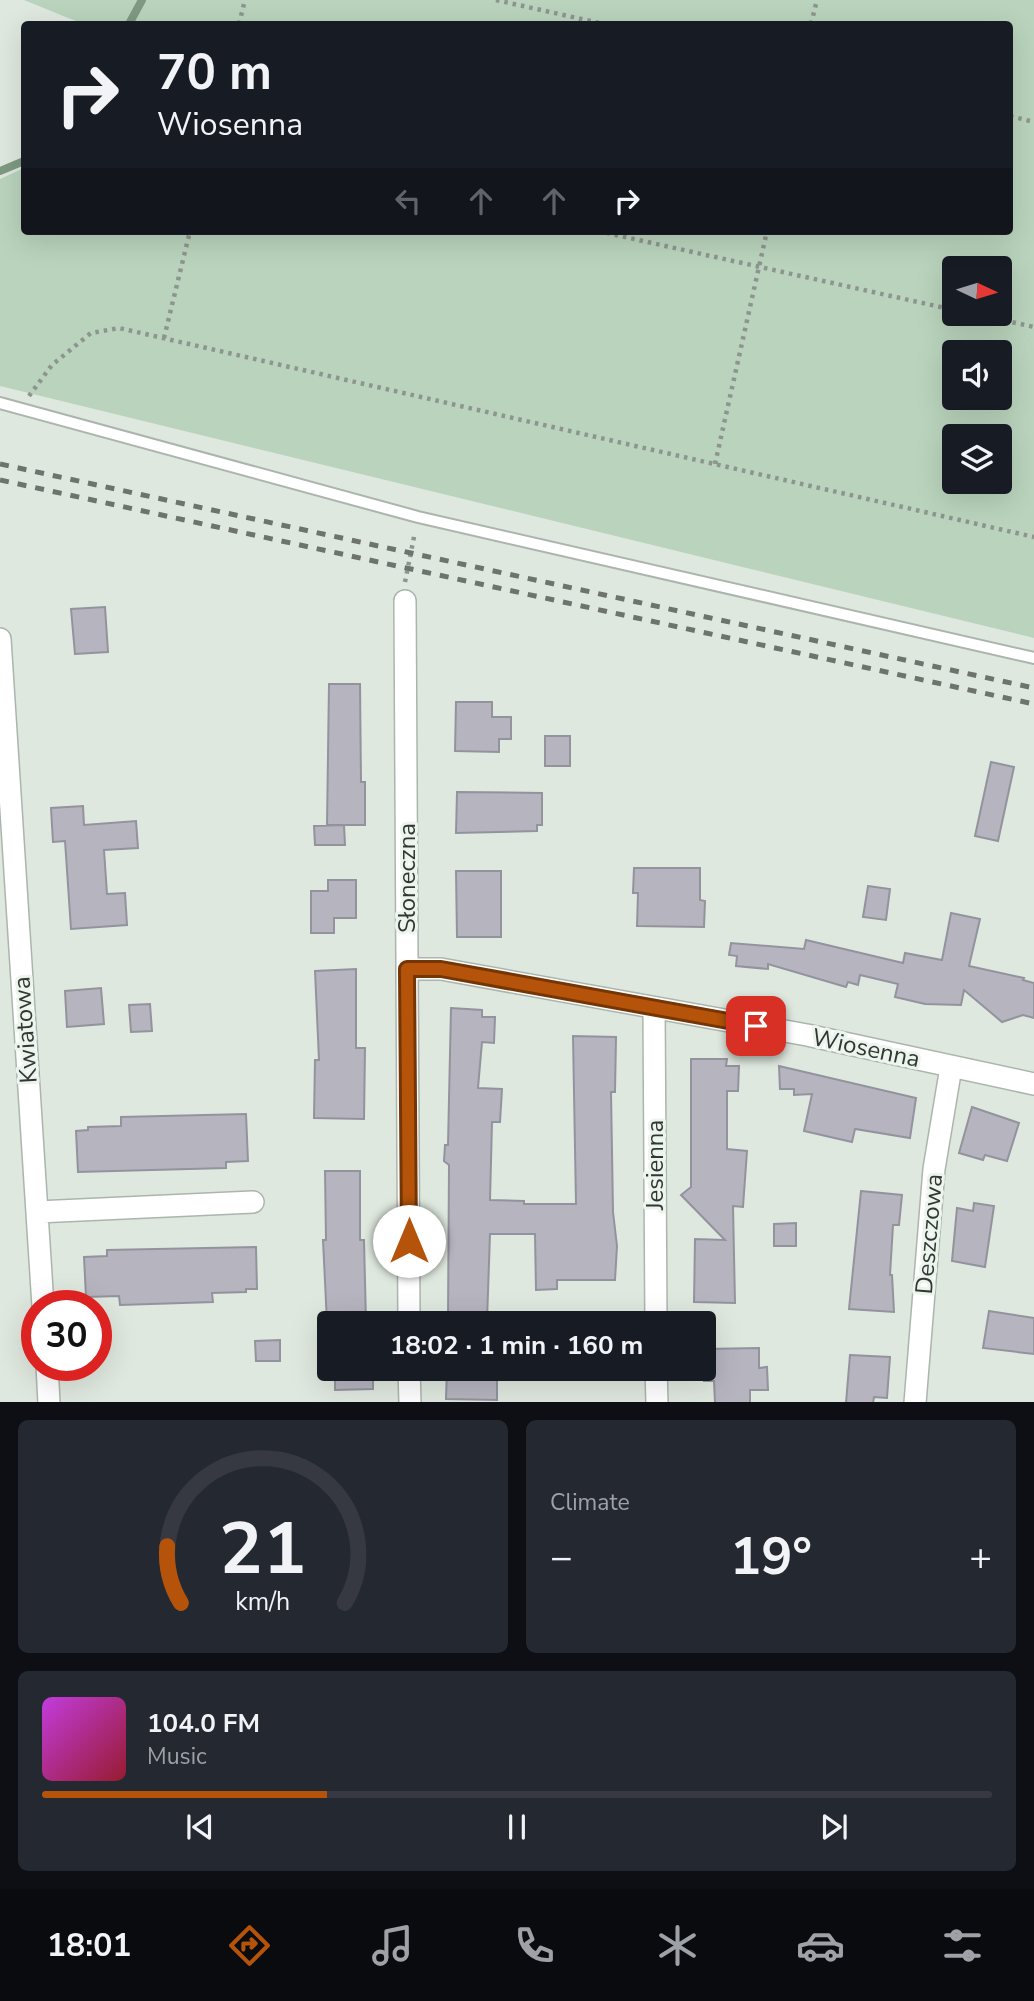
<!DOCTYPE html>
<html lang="en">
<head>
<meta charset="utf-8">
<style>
	body { margin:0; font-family:"Nunito Sans",sans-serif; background:#242831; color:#f1f3f6; height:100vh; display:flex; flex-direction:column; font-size:26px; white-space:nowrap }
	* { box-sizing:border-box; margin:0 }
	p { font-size:23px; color:#9ea1a6 }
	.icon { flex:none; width:38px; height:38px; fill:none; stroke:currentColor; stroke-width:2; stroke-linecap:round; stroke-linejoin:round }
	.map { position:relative; height:1402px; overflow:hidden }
	.side { display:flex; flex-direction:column; gap:18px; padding:18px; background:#0d0f14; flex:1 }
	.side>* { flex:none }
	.top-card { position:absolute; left:21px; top:21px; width:992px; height:214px; border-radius:7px; box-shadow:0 7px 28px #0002; background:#171b24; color:#f1f3f6; overflow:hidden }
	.needle { width:46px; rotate:94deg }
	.fabs { position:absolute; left:942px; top:256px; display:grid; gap:14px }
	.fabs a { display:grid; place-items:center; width:70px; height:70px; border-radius:7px; background:#171b24; box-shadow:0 7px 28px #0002; font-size:35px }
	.speed { position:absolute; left:21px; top:1290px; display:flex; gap:14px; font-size:35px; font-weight:700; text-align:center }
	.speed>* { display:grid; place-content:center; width:91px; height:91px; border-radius:50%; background:#171b24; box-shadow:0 7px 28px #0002; line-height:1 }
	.speed .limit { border:10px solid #d22; background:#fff; color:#111 }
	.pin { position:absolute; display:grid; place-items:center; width:60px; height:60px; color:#fff; margin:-30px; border-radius:14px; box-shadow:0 4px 10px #0006 }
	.me { position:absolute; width:77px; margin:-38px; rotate:0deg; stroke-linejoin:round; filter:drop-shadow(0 0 5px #0008) }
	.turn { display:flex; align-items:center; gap:24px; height:147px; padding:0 21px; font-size:32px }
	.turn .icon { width:91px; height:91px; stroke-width:2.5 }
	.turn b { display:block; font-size:49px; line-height:60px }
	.lanes { display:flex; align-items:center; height:66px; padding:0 21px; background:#0003; justify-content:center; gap:35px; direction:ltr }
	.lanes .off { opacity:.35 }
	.big { font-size:52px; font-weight:700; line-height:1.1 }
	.side .card { flex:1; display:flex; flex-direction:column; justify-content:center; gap:10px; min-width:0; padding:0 24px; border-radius:10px; background:#242831 }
	.side .dial { align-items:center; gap:0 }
	.dial svg { height:182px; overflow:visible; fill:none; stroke:#363941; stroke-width:7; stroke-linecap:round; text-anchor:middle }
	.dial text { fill:#f1f3f6; stroke:none }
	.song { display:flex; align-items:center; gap:21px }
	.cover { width:84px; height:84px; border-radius:10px; background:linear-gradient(135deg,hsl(290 70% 55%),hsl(350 70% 35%)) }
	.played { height:7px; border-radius:4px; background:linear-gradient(90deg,#b45309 30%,#363941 30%) }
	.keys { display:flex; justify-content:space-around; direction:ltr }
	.heat { display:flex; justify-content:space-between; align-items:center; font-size:38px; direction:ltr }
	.side .tiles { flex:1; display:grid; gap:18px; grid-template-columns:1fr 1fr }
	.card:last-child { grid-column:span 2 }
	.trip { position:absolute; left:317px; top:1311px; width:399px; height:70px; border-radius:7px; background:#171b24; box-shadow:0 7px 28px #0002; font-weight:700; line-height:70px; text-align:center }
	.dock { display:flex; height:112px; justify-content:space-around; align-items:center; background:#090b0e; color:#9ea1a6 }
	.dock .icon { width:49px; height:49px }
	.dock .selected { color:#b45309 }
	.dock b { font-size:32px; color:#f1f3f6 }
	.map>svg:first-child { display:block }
</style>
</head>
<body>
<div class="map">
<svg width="1034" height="1403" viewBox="0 0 1034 1403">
	<rect width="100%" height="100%" fill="#dfe8df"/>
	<path fill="#b9d3bc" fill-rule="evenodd" d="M24,0H1034V638L0,386V179L24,168V231H1010V24H83ZM954,268H999V313H954ZM954,352H999V397H954ZM954,436H999V481H954Z"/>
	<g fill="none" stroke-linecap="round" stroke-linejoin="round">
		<path stroke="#7e9a81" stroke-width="8" d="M129,24L142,0
			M0,171L24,161"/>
	</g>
	<path fill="#b5b4bf" stroke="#93939d" stroke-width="2" d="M105,607L108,652L75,654L71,609Z
		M329,684H360L361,782H365V825H327Z
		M456,702H492V717H511V739H499V752L455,751Z
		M545,736H570V766H545Z
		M991,762L1014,767L998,841L975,836Z
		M457,792L542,793V825H537V831L456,833Z
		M83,806L84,825L136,821L138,848L104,850L107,894L125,893L127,925L71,929L65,841L53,842L51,808Z
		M344,825L345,845H315L314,826Z
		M634,868H700V900L705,901L704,927L637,926L638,893H633Z
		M456,871H501V937H457Z
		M328,880H356V918H334V933H311V891H328Z
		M868,886L890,889L886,920L863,917Z
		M951,913L980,919L969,966L1024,978L1023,980L1034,983V1018L1023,1015L1002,1022L964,990L961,1005L925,1004L895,997L898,984L860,975L858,985L848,982L846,987L768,964V969L736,966L737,956L729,955L731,943L804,949L806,940L903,963L905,953L942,960Z
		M356,969V1048H365L364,1119L314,1118L315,1060H319L315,971Z
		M101,988L104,1024L67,1027L65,991Z
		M150,1004L152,1031L131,1032L129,1005Z
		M451,1008L482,1010V1017H495L494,1043L482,1042L478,1088L502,1089L500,1122H492L490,1200L524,1201V1204H576L573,1036L616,1037L615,1092H611L613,1212L617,1246L615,1280H557V1289L536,1290L535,1234H490L487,1321L448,1319L449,1165L444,1161L445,1145H448Z
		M691,1059H727L726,1066H739L738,1091H727V1149L747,1151L743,1207L733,1206L735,1303L694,1302L695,1239L725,1240L681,1195L691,1187Z
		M779,1066L916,1098L910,1138L855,1129L852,1142L804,1131L812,1094L794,1095V1089H780Z
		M972,1107L1019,1123L1007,1161L985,1155L983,1160L959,1153Z
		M246,1114L248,1161L226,1162V1168L78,1172L76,1131L88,1130V1127L121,1126V1117Z
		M325,1171H360V1240H364L366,1323H327L323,1240H326Z
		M861,1191L902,1195L899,1225H893L890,1275H892L894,1312L849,1309Z
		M974,1203L994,1206L985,1267L952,1261L957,1208L973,1211Z
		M796,1223V1246H774V1224Z
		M256,1247L257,1289H246V1292L212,1293L213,1302L120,1305L119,1296L86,1297L84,1257L107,1256V1250Z
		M989,1311L1034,1318V1354L983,1348Z
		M280,1340V1361H256L255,1341Z
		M759,1348V1368L767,1367L768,1390H750V1403H715L714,1381H704V1349Z
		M850,1355L890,1357L887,1398L874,1397L873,1403H846Z
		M335,1368H373V1389L335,1390Z
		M447,1368H497V1400L446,1399Z"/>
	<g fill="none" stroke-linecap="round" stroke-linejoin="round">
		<g stroke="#acb5ad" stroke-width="14">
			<path id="lane" d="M0,403L418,517L1034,658"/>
		</g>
		<g stroke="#acb5ad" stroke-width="24">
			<path id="street" d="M405,601L409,1323
				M0,639L43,1306
				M407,969H441L807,1035L1034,1084
				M654,1008L656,1323
				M37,1212L253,1202
				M47,1365L49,1403
				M409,1368L410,1403
				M656,1368L657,1403
				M915,1403L934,1169L951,1067"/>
		</g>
		<path stroke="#8e948e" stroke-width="4.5" stroke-dasharray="3.5 5" stroke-linecap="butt" d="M496,0L604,24
			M239,24L245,0
			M811,24L817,0
			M1010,116L1034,122
			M598,231L954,310
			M971,313L1034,327
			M164,338L190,231
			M29,396L52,365L91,333L119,328L1034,537
			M715,464L767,231
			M405,582L415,532"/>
		<use href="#lane" stroke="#fff" stroke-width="10"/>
		<use href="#street" stroke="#fff" stroke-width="21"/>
		<path stroke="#6e736e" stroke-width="5" stroke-dasharray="9 9" stroke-linecap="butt" d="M0,464L1034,688
			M0,480L1034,704"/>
	</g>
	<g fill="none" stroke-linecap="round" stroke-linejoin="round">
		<g stroke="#753606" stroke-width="18">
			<path id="route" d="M409,1241L407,969H441L756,1026"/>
		</g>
		<use href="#route" stroke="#b45309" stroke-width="12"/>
	</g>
	<g text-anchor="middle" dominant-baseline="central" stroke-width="6" stroke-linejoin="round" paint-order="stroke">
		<g font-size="24" fill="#333633" stroke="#ecf5ed">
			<text transform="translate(407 878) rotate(-90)">Słoneczna</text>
			<text transform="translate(25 1030) rotate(-94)">Kwiatowa</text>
			<text transform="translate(866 1048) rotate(12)">Wiosenna</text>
			<text transform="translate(655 1165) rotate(-90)">Jesienna</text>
			<text transform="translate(929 1234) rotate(-85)">Deszczowa</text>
		</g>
	</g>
</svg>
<div class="fabs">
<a><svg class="needle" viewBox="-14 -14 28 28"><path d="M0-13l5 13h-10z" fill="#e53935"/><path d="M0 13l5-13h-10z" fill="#9ea1a6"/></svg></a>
<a><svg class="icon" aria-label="sound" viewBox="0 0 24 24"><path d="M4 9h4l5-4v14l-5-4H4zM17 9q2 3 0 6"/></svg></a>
<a><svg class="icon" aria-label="layers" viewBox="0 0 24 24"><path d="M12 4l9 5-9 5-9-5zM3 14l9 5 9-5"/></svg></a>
</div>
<div class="speed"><div class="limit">30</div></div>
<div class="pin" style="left:756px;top:1026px;background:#d93025"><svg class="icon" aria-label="arrive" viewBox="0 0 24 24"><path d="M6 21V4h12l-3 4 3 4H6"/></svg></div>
<svg class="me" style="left:409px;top:1241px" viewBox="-20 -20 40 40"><circle r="19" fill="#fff"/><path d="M0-13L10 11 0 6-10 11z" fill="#b45309"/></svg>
<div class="trip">18:02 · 1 min · 160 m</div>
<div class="top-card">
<div class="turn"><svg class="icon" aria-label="right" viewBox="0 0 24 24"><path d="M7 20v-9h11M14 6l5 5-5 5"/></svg><div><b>70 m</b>Wiosenna</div></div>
<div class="lanes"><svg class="icon off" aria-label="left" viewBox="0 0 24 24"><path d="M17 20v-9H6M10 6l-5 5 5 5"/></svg><svg class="icon off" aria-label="ahead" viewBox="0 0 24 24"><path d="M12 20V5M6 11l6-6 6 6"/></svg><svg class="icon off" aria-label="ahead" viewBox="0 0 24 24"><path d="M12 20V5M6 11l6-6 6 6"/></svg><svg class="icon" aria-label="right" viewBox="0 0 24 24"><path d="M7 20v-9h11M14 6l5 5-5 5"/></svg></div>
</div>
</div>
<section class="side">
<div class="tiles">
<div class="card dial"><svg viewBox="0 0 100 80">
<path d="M14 69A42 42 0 1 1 86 69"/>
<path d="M14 69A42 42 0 0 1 8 44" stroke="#b45309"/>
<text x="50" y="56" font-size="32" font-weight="700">21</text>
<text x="50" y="72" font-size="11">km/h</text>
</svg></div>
<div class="card"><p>Climate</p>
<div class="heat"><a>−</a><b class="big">19°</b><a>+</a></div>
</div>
<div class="card">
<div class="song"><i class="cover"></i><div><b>104.0 FM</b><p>Music</p></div></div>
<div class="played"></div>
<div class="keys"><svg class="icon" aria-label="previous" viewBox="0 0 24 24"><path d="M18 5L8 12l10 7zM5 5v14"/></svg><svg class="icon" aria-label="pause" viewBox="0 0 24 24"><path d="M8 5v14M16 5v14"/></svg><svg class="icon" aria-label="next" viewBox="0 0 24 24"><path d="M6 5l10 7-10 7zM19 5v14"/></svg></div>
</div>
</div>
</section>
<nav class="dock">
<b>18:01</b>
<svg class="icon selected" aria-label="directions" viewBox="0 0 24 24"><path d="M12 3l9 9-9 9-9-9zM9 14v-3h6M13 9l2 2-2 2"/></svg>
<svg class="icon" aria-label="music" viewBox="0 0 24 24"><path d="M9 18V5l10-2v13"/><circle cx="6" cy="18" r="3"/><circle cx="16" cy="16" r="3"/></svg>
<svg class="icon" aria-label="phone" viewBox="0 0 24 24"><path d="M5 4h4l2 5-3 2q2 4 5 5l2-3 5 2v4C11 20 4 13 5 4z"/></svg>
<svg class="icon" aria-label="climate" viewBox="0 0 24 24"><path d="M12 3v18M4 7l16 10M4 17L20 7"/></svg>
<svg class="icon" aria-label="car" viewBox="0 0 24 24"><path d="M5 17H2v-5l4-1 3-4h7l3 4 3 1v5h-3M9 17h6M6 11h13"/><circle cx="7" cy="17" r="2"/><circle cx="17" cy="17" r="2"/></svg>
<svg class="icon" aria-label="filters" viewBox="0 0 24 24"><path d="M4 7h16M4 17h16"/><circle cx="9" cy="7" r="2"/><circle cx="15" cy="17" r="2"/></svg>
</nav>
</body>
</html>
